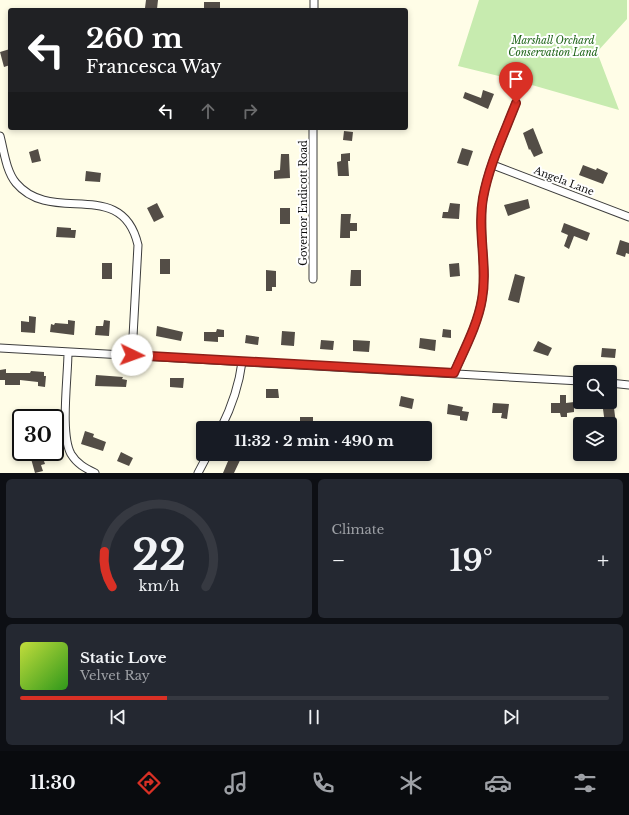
<!DOCTYPE html>
<html lang="en">
<head>
<meta charset="utf-8">
<style>
	body { margin:0; font-family:"Libre Baskerville",serif; background:#242831; color:#f1f3f6; height:100vh; display:flex; flex-direction:column; font-size:15px; white-space:nowrap }
	* { box-sizing:border-box; margin:0 }
	p { font-size:13px; color:#9ea1a6 }
	.icon { flex:none; width:22px; height:22px; fill:none; stroke:currentColor; stroke-width:2; stroke-linecap:round; stroke-linejoin:round }
	.map { position:relative; height:473px; overflow:hidden }
	.details { display:flex; flex-direction:column; gap:6px; padding:6px; background:#0d0f14; flex:1 }
	.details>* { flex:none }
	.top-card { position:absolute; left:8px; top:8px; width:400px; height:122px; border-radius:4px; box-shadow:0 2px 6px #0003; background:#202124; color:#fff; overflow:hidden }
	.controls { position:absolute; left:573px; top:365px; display:grid; gap:8px }
	.controls a { display:grid; place-items:center; width:44px; height:44px; border-radius:4px; background:#171b24; box-shadow:0 2px 6px #0003; font-size:20px }
	.speed { position:absolute; left:12px; top:409px; display:flex; gap:8px; font-size:20px; font-weight:700; text-align:center }
	.speed>* { display:grid; place-content:center; width:52px; height:52px; border-radius:50%; background:#171b24; box-shadow:0 2px 6px #0003; line-height:1 }
	.speed .limit { border:2px solid #111; border-radius:6px; background:#fff; color:#111 }
	.pin { position:absolute; display:grid; place-items:center; width:34px; height:34px; color:#fff; margin:-41px -17px; border-radius:50% 50% 50% 0; rotate:-45deg; box-shadow:0 0 4px #0007 }
	.pin .icon { rotate:45deg }
	.me { position:absolute; width:44px; margin:-22px; rotate:93deg; stroke-linejoin:round; filter:drop-shadow(0 0 3px #0008) }
	.turn { display:flex; align-items:center; gap:14px; height:84px; padding:0 12px; font-size:18px }
	.turn .icon { width:52px; height:52px; stroke-width:2.5 }
	.turn b { display:block; font-size:28px; line-height:34px }
	.lanes { display:flex; align-items:center; height:38px; padding:0 12px; background:#0003; justify-content:center; gap:20px; direction:ltr }
	.lanes .off { opacity:.35 }
	.big { font-size:30px; font-weight:800; line-height:1.1 }
	.details .widget { flex:1; display:flex; flex-direction:column; justify-content:center; gap:6px; min-width:0; padding:0 14px; border-radius:6px; background:#242831 }
	.details .dial { align-items:center; gap:0 }
	.dial svg { height:104px; overflow:visible; fill:none; stroke:#363941; stroke-width:7; stroke-linecap:round; text-anchor:middle }
	.dial text { fill:#f1f3f6; stroke:none }
	.song { display:flex; align-items:center; gap:12px }
	.cover { width:48px; height:48px; border-radius:6px; background:linear-gradient(135deg,hsl(70 70% 55%),hsl(110 70% 35%)) }
	.played { height:4px; border-radius:2px; background:linear-gradient(90deg,#d93025 25%,#363941 25%) }
	.keys { display:flex; justify-content:space-around; direction:ltr }
	.heat { display:flex; justify-content:space-between; align-items:center; font-size:22px; direction:ltr }
	.details .tiles { flex:1; display:grid; gap:6px; grid-template-columns:1fr 1fr }
	.widget:last-child { grid-column:span 2 }
	.trip { position:absolute; left:196px; top:421px; width:236px; height:40px; border-radius:4px; background:#171b24; box-shadow:0 2px 6px #0003; font-weight:800; line-height:40px; text-align:center }
	.tabs { display:flex; height:64px; justify-content:space-around; align-items:center; background:#090b0e; color:#9ea1a6 }
	.tabs .icon { width:28px; height:28px }
	.tabs .current { color:#d93025 }
	.tabs b { font-size:18px; color:#f1f3f6 }
	.map>svg:first-child { display:block }
</style>
</head>
<body>
<div class="map">
<svg width="629" height="473" viewBox="0 0 629 473">
	<rect width="100%" height="100%" fill="#fffde7"/>
	<path fill="#c7ebaf" d="M479,0H627V19L597,52L619,110L511,79L458,66Z"/>
	<path fill="#534d46" d="M146,0H158L157,9L145,8Z
		M204,2H220V10H204Z
		M10,49V65L4,67L0,52Z
		M483,90L494,94L488,109L463,98L465,92L481,98Z
		M533,128L543,153L534,157L530,149L529,150L523,133Z
		M344,131L353,132L352,141L343,140Z
		M462,148L473,151L468,166L457,163Z
		M38,149L41,161L32,163L29,152Z
		M350,153V161H348L349,176H338L337,162L341,161V154Z
		M281,154H289L290,178L274,179V171L280,170Z
		M583,165L596,170L597,168L608,173L603,184L579,175Z
		M86,171L101,173L100,182L85,181Z
		M528,199L530,208L508,216L504,205Z
		M157,203L164,217L154,222L147,208Z
		M450,203L460,204L459,219L442,218L443,212H448Z
		M280,208H290V224H280Z
		M341,214H351L350,223H357V231H350V238H340Z
		M564,223L590,233L587,241L574,236L569,249L564,246L568,235L561,232Z
		M57,227L71,228V230H76L75,238L56,237Z
		M620,240L629,243V254L626,253L625,257L616,254Z
		M160,259H170V274H160Z
		M102,263H112V279H102Z
		M459,263L460,276L450,277L449,264Z
		M266,270L276,271V287H272V291H266Z
		M351,270H361V286H350Z
		M515,274L525,277L519,303L508,300Z
		M29,316L36,317L35,333L21,332V321L29,322Z
		M68,320L75,321L74,335L50,332L51,324L54,325L55,323L68,324Z
		M104,320L110,321L109,336L95,335L96,326H103Z
		M157,326L183,332L181,341L156,336Z
		M217,329L224,330V337H218V342L204,341V332H216Z
		M443,329L451,330V338L442,337Z
		M282,331L295,332L294,346L281,345Z
		M246,335L259,337L258,345L245,343Z
		M420,338L436,340L435,351L419,348Z
		M321,340L334,341L333,350L320,349Z
		M353,340L370,341L369,352L353,351Z
		M538,341L552,348L548,356L533,351Z
		M602,348L616,349L615,358L601,357Z
		M6,369V373H30L31,371L44,372V376H46L45,387L38,386V382L20,380V385H5V380H0V370Z
		M96,375L123,377L122,379L127,380L126,387L95,386Z
		M170,378H184L183,388L170,387Z
		M266,389H278L279,398H266Z
		M560,395H566V403L574,402V412L567,413V417H561L560,413H551V403H560Z
		M401,396L414,399L412,409L399,406Z
		M493,403L509,404L507,419L501,418L502,413H492Z
		M448,404L463,407L462,411L469,412L467,421L460,420V416L447,414Z
		M614,408L616,424H605L603,409Z
		M300,417H313V427H300Z
		M85,431L94,434L93,437L106,442L103,451L81,444Z
		M41,452L45,464L41,465L43,471L35,473L30,455Z
		M121,452L133,458L129,466L117,461Z
		M231,454H243L234,473H223Z"/>
	<g fill="none" stroke-linecap="round" stroke-linejoin="round">
		<g stroke="#3d3d3d" stroke-width="9">
			<path id="minor" d="M314,10V0
				M0,136C4,151 6,171 16,183C52,226 122,176 138,245L132,355
				M493,165L629,217
				M313,279V128
				M0,348L580,381
				M68,352C68,377 60,434 71,454C77,464 85,468 95,473
				M454,373C464,350 478,324 482,299C488,266 477,231 483,198C489,165 504,134 516,103
				M610,383L629,385
				M221,428C232,406 239,386 242,362
				M198,473L208,454"/>
		</g>
		<use href="#minor" stroke="#fff" stroke-width="7"/>
	</g>
	<g fill="none" stroke-linecap="round" stroke-linejoin="round">
		<g stroke="#8d1f18" stroke-width="10">
			<path id="route" d="M132,355L454,373C464,350 478,324 482,299C488,266 477,231 483,198C489,165 504,134 516,103"/>
		</g>
		<use href="#route" stroke="#d93025" stroke-width="7"/>
	</g>
	<g text-anchor="middle" dominant-baseline="central" stroke-width="4" stroke-linejoin="round" paint-order="stroke">
		<g font-size="10" font-style="italic" fill="#1e6418" stroke="#fff">
			<text x="553" y="40">Marshall Orchard<tspan x="553" dy="12">Conservation Land</tspan></text>
		</g>
		<g font-size="10" fill="#0a0a0a" stroke="#fff">
			<text transform="translate(564 181) rotate(21)">Angela Lane</text>
			<text transform="translate(303 203) rotate(-90)">Governor Endicott Road</text>
		</g>
	</g>
</svg>
<div class="controls">
<a><svg class="icon" aria-label="search" viewBox="0 0 24 24"><circle cx="10" cy="10" r="6"/><path d="M15 15l6 6"/></svg></a>
<a><svg class="icon" aria-label="layers" viewBox="0 0 24 24"><path d="M12 4l9 5-9 5-9-5zM3 14l9 5 9-5"/></svg></a>
</div>
<div class="speed"><div class="limit">30</div></div>
<div class="pin" style="left:516px;top:103px;background:#d93025"><svg class="icon" aria-label="arrive" viewBox="0 0 24 24"><path d="M6 21V4h12l-3 4 3 4H6"/></svg></div>
<svg class="me" style="left:132px;top:355px" viewBox="-20 -20 40 40"><circle r="19" fill="#fff"/><path d="M0-13L10 11 0 6-10 11z" fill="#d93025"/></svg>
<div class="trip">11:32 · 2 min · 490 m</div>
<div class="top-card">
<div class="turn"><svg class="icon" aria-label="left" viewBox="0 0 24 24"><path d="M17 20v-9H6M10 6l-5 5 5 5"/></svg><div><b>260 m</b>Francesca Way</div></div>
<div class="lanes"><svg class="icon" aria-label="left" viewBox="0 0 24 24"><path d="M17 20v-9H6M10 6l-5 5 5 5"/></svg><svg class="icon off" aria-label="ahead" viewBox="0 0 24 24"><path d="M12 20V5M6 11l6-6 6 6"/></svg><svg class="icon off" aria-label="right" viewBox="0 0 24 24"><path d="M7 20v-9h11M14 6l5 5-5 5"/></svg></div>
</div>
</div>
<section class="details">
<div class="tiles">
<div class="widget dial"><svg viewBox="0 0 100 80">
<path d="M14 69A42 42 0 1 1 86 69"/>
<path d="M14 69A42 42 0 0 1 8 42" stroke="#d93025"/>
<text x="50" y="56" font-size="32" font-weight="700">22</text>
<text x="50" y="72" font-size="11">km/h</text>
</svg></div>
<div class="widget"><p>Climate</p>
<div class="heat"><a>−</a><b class="big">19°</b><a>+</a></div>
</div>
<div class="widget">
<div class="song"><i class="cover"></i><div><b>Static Love</b><p>Velvet Ray</p></div></div>
<div class="played"></div>
<div class="keys"><svg class="icon" aria-label="previous" viewBox="0 0 24 24"><path d="M18 5L8 12l10 7zM5 5v14"/></svg><svg class="icon" aria-label="pause" viewBox="0 0 24 24"><path d="M8 5v14M16 5v14"/></svg><svg class="icon" aria-label="next" viewBox="0 0 24 24"><path d="M6 5l10 7-10 7zM19 5v14"/></svg></div>
</div>
</div>
</section>
<nav class="tabs">
<b>11:30</b>
<svg class="icon current" aria-label="directions" viewBox="0 0 24 24"><path d="M12 3l9 9-9 9-9-9zM9 14v-3h6M13 9l2 2-2 2"/></svg>
<svg class="icon" aria-label="music" viewBox="0 0 24 24"><path d="M9 18V5l10-2v13"/><circle cx="6" cy="18" r="3"/><circle cx="16" cy="16" r="3"/></svg>
<svg class="icon" aria-label="phone" viewBox="0 0 24 24"><path d="M5 4h4l2 5-3 2q2 4 5 5l2-3 5 2v4C11 20 4 13 5 4z"/></svg>
<svg class="icon" aria-label="climate" viewBox="0 0 24 24"><path d="M12 3v18M4 7l16 10M4 17L20 7"/></svg>
<svg class="icon" aria-label="car" viewBox="0 0 24 24"><path d="M5 17H2v-5l4-1 3-4h7l3 4 3 1v5h-3M9 17h6M6 11h13"/><circle cx="7" cy="17" r="2"/><circle cx="17" cy="17" r="2"/></svg>
<svg class="icon" aria-label="filters" viewBox="0 0 24 24"><path d="M4 7h16M4 17h16"/><circle cx="9" cy="7" r="2"/><circle cx="15" cy="17" r="2"/></svg>
</nav>
</body>
</html>
